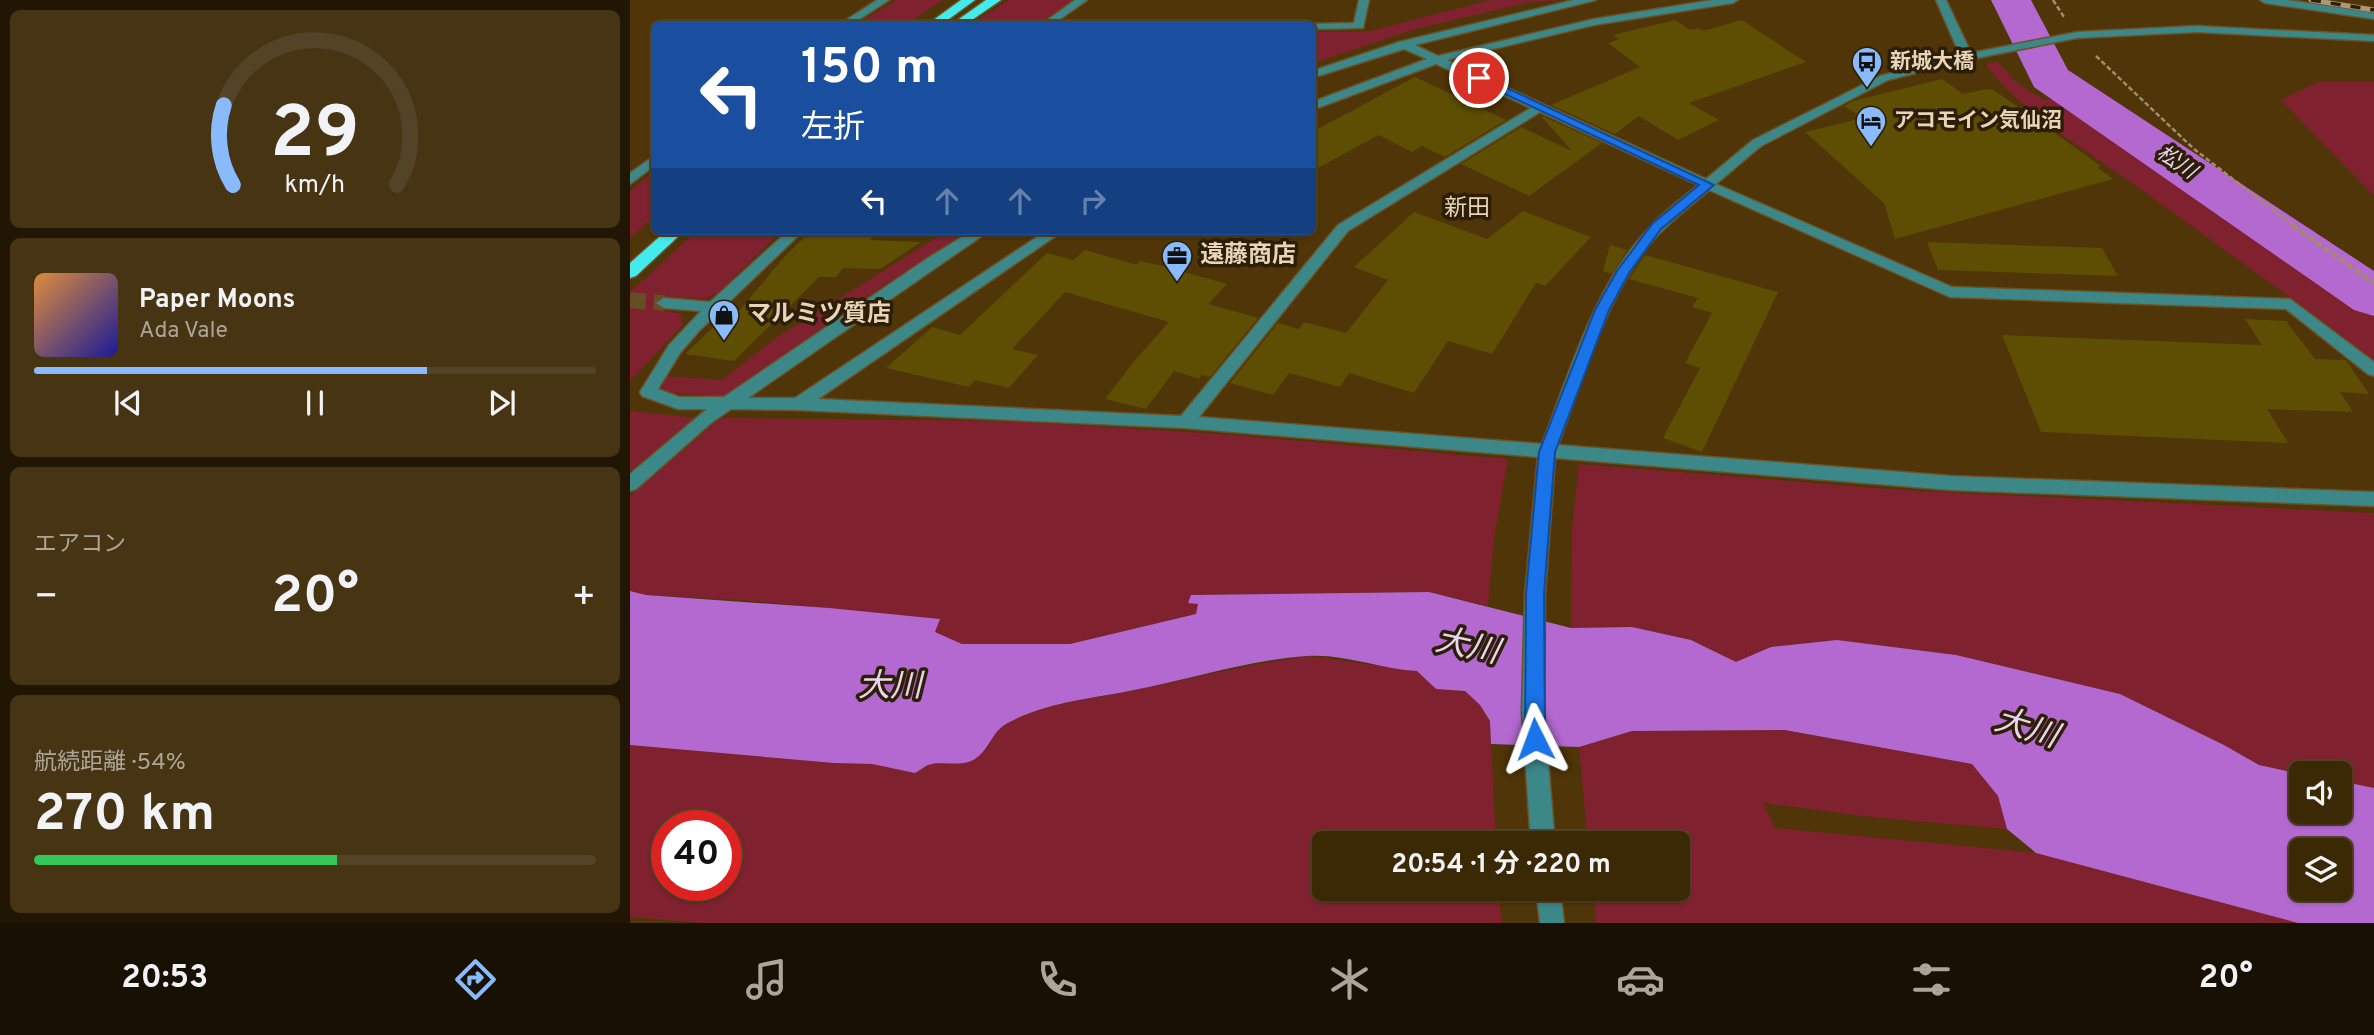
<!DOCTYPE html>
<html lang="ja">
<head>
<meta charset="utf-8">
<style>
	body { margin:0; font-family:Overpass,"Noto Sans JP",sans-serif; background:#463413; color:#f1f3f6; height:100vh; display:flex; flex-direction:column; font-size:26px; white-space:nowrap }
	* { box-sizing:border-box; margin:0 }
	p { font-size:23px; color:#aca69a }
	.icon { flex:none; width:38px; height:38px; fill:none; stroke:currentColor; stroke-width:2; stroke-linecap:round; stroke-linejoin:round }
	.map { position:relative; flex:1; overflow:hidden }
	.panel { display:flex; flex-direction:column; gap:10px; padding:10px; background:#201603; width:630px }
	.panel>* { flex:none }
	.top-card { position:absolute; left:21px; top:21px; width:665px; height:214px; border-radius:10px; box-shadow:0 2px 5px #0004,0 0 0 2px #544427; background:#1a4fa0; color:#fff; overflow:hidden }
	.controls { position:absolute; left:1659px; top:761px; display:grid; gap:14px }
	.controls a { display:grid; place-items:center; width:63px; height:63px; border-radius:10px; background:#3b2805; box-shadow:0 2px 5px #0004,0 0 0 2px #544427; font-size:35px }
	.speed { position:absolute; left:21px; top:810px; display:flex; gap:14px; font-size:35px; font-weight:700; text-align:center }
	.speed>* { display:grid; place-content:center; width:91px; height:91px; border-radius:50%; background:#3b2805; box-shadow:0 2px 5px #0004,0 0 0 2px #544427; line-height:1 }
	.speed .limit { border:10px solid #d22; background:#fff; color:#111 }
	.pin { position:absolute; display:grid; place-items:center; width:60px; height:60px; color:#fff; margin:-30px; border:4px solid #fff; border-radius:50%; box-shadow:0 2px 7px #0007 }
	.me { position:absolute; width:77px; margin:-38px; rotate:357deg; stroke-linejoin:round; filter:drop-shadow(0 0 5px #0008) }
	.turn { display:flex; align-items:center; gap:24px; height:147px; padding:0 35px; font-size:32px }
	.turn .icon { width:91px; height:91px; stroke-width:2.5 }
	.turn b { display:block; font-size:49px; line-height:60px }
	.lanes { display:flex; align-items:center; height:66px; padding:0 35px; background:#0003; justify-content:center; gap:35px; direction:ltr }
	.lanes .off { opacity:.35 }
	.big { font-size:52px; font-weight:700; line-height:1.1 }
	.panel .widget { flex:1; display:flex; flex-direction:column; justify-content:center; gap:10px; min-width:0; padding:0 24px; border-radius:10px; background:#463413 }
	.panel .dial { align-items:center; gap:0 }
	.dial svg { height:182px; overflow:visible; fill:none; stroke:#544427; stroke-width:7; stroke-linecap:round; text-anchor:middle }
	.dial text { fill:#f1f3f6; stroke:none }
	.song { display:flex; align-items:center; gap:21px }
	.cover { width:84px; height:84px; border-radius:10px; background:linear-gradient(135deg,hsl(30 70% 55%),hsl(240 70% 35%)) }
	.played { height:7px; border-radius:4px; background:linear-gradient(90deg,#89bafc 70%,#544427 70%) }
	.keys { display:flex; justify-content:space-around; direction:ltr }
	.heat { display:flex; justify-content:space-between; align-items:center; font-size:38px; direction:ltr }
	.charge { height:10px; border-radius:5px; background:linear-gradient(90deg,#34c759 54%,#544427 0) }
	.trip { position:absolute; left:682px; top:831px; width:378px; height:70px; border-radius:10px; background:#3b2805; box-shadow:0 2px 5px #0004,0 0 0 2px #544427; font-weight:700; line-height:70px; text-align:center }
	.tabs { display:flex; height:112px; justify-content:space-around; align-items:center; background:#181002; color:#aca69a }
	.tabs .icon { width:49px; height:49px }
	.tabs .on { color:#89bafc }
	.tabs b { font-size:32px; color:#f1f3f6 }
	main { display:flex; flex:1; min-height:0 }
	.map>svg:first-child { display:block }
</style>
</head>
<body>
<main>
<section class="panel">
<div class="widget dial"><svg viewBox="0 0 100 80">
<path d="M14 69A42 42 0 1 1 86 69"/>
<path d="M14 69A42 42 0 0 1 10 34" stroke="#89bafc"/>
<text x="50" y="56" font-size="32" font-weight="700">29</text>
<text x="50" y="72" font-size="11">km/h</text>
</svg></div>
<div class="widget">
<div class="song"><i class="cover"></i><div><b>Paper Moons</b><p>Ada Vale</p></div></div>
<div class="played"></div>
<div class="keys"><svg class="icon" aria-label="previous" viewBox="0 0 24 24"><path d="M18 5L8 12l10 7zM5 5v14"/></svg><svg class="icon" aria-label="pause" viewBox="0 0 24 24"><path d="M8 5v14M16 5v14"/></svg><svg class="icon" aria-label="next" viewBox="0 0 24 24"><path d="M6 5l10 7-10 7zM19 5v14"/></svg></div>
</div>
<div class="widget"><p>エアコン</p>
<div class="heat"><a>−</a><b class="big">20°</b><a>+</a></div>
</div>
<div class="widget"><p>航続距離 · 54%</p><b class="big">270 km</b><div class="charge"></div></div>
</section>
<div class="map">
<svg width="1744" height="923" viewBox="0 0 1744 923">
	<rect width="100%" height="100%" fill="#4f3507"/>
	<path fill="#802130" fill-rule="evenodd" d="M266,0H313L276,24H227Z
		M379,0H443L408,24H340Z
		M860,0H932L900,2L786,29L683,63V32L741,31Z
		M1368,62L1385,81L1412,99L1428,100L1497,142L1574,196L1744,306V360C1662,298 1578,238 1495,178C1453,149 1383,105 1356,64Z
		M1688,82H1744V196L1651,100Z
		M24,171V217L0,238V191Z
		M67,231H151L88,293L75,299L41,297L29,309L51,314L53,325L0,381V292Z
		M317,231H340L219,308L98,397L31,392L34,376L92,380L146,338Z
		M0,411L68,418L0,471Z
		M90,418L377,421L590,434L878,459L864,537L858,606L799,592L561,595L568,604L566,614L440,644H332L305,632L309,619L111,600L16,595L0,591V496Z
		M949,464L1272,490L1744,513V788L1710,781V774L1671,773L1629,765L1594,745L1490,694L1326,655L1207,640L1141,647L1106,662L1061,640L1002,627L941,628L942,528Z
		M679,656L787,671L806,689L835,691L850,705L860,722L866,843L695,844V889H868L872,923H71L0,917V745L204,763L242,764L285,773L300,764H319L358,748C362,736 366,730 377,724C417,702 462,699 506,690C564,678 620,664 679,656ZM37,826H96V886H37Z
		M1155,730L1343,764L1368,796L1377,829L1249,818L1133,803L1145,828L1406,853L1668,923H966L963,889H1048V844L958,843L949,747L1002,731Z"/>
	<path fill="#b369cf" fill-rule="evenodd" d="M0,591L16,595L199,608L310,619L305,632L332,644H440L566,614L568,604L558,603L561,595L799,592L941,628L1002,627L1061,640L1106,662L1141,647L1207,640L1326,655L1490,694L1594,745L1629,765L1671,774V812H1710V781L1744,788V923H1668L1406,853L1377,829L1368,796L1342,764L1155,730L1002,731L949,747L861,744L860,721L850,705L835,691L806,689L787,671C751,669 713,653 677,656C618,660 562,679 504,690C461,699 415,702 376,724C361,733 360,749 345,759C331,768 312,760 298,765C294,767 289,771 285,773L242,764L204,763L0,745ZM1671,850H1710V889H1671Z"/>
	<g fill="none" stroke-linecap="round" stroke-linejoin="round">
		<path fill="#b369cf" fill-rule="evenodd" d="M1361,0H1401L1438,70L1744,271V316L1724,310L1404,87Z"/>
	</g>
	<path fill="#5d4e04" d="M1045,20L1060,30L1068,28L1073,31L1112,20L1176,62L1059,103L1089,120L1048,140L1009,116L985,134L921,105L1010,67L978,43L989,39L983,35Z
		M785,77L876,120L815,157L792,146L782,152L749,135L682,171V132Z
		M1312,79L1333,94L1357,89L1364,90L1471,166L1467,167L1483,179L1265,239L1254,203L1175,132L1233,118L1214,106L1223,101Z
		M910,115L972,143L899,196L831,164L891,127L942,151Z
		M893,211L961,237L915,286L906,283L862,354L818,341L784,393L719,373L710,387L659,373L643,395L600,383L648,323L669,329L674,322L716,333L758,280L724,267L784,212L857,239Z
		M181,231H247L240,240L291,242L250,269L213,268L206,277H189L104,361L55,354L102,309L110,310L154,257Z
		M1297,242L1472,248L1488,276L1308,270Z
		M980,245L997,250L982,274L973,271Z
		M455,250L507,265L510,261L529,265L597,284L578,304L628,318L580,377L572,375L569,379L544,371L516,409L475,399L505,360L539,322L435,292L382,349L408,355L379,388L345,380L339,387L256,368L302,327L330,335L417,253L443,260Z
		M1015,255L1148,292L1072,452L1033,438L1070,368L1055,363L1082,313L1062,307L1068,298L999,279Z
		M1615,319L1656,321L1685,359L1716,360L1739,394L1710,392L1723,412L1637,409L1658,443L1411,432L1372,335L1632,345Z"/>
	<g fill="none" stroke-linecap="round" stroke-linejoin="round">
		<path stroke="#664d22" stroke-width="16" stroke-dasharray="16 8" stroke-linecap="butt" d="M0,300L34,303"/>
		<g stroke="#6b5227" stroke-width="3">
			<path id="minor" d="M247,0H259L222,24H210Z
				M445,0H457L423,24H412Z
				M729,0H739L733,28L682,29V24H678L724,23Z
				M944,0H966L785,45L808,56L964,19L1083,0H1108L1103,3L964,25L817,60L1076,179L1123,140L1250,76L1330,55L1306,0H1316L1341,53L1447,32L1567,26L1744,35V41L1567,32L1447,38L1337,60L1258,80L1131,146L1086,184L1322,287L1660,299L1744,362V376L1738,374L1656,309L1320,297L1079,190C1064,203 1048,215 1034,229C980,280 954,377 928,445L1321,476L1744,492V506L1321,490L925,458L915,594L914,712L925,844H901L892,712L895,594L908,457L555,428L168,410L101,409L81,423L6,489L0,491V474L77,409H48L12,396L10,392L39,345L71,311L34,308L26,303L34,298L80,302L158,231H173L69,331L50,353L28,389L49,397H94L298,258L342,231H359L118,398H165L416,231H433L188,399L551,416L708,225L901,108L806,64L682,110V102L797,59L774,49L682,78V71L769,42ZM910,112L1068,185C1053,198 1036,210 1023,224C965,282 941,369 912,444L569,417L718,231Z
				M1630,0H1657L1744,13V19L1635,3Z
				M24,156V166L0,184V173Z
				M906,889H930L934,923H910Z"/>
		</g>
		<g stroke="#6b5227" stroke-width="3">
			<path id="highway" d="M331,0H345L312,24H298Z
				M356,0H371L336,24H322Z
				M36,231H54L6,276L0,278V263Z"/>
		</g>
		<path stroke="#a38c68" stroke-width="2.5" stroke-dasharray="5 2.5" stroke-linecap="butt" d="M1423,0L1434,17
			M1466,56L1564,149L1665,227"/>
		<path stroke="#a38c68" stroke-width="4.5" stroke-dasharray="6 3.5" stroke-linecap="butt" d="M1663,226L1744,283"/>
		<use href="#minor" fill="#3c8788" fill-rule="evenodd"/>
		<use href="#highway" fill="#44eaec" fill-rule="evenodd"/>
		<g stroke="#ad9775" stroke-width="5">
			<path id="rail" d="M1681,0L1744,10"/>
		</g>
		<use href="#rail" stroke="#2d1e07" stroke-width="3.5" stroke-dasharray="10" stroke-linecap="butt"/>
	</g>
	<path fill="#1a73e8" stroke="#114b97" stroke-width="2" d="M849,75L1084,185L1031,229L999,273L979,310L925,452L914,594L915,739L912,746L905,749L898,746L895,739L896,594L909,452L965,310L987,271L1022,224L1069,185L845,80V76Z"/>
	<defs>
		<g id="bus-pin" transform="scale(1.575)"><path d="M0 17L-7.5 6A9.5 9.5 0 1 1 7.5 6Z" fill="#89bafc" stroke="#2d1e07"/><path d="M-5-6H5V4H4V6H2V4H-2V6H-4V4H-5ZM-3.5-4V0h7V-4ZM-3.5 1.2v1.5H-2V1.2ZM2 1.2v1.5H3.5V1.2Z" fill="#111"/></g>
		<g id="hotel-pin" transform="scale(1.575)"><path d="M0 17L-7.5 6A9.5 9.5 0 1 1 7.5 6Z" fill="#89bafc" stroke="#2d1e07"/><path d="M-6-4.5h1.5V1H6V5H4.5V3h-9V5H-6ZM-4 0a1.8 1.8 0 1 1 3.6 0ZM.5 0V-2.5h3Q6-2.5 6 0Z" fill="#111"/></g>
		<g id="office-pin" transform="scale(1.575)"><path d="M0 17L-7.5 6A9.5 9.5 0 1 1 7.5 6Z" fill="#89bafc" stroke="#2d1e07"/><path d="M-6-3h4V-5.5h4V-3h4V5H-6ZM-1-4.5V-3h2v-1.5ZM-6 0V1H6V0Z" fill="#111"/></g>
		<g id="shop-pin" transform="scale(1.575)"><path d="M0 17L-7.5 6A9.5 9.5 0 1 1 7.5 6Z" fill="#89bafc" stroke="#2d1e07"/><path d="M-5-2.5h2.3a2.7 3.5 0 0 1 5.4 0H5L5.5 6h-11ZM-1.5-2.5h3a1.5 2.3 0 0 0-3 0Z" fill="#111"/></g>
	</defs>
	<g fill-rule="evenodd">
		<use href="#bus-pin" x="1237" y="62"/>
		<use href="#hotel-pin" x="1241" y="121"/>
		<use href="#office-pin" x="547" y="256"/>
		<use href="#shop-pin" x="94" y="315"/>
	</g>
	<g text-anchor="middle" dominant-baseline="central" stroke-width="7" stroke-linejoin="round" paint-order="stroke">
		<g font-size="21" font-weight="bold" fill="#e8d4b9" stroke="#2d1e07" text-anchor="start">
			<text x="1260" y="62">新城大橋</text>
			<text x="1264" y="121">アコモイン気仙沼</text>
		</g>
		<g font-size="21" font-style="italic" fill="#e8d6ef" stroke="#2d1e07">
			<text transform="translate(1546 163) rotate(34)">松川</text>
		</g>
		<g font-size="23" fill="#e8d4b9" stroke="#2d1e07">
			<text x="837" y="209">新田</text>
		</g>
		<g font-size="24" font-weight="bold" fill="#e8d4b9" stroke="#2d1e07" text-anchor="start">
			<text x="570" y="256">遠藤商店</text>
			<text x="117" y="315">マルミツ質店</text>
		</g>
		<g font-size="32" font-style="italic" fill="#e8d6ef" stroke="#2d1e07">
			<text transform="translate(837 648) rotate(12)">大川</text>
			<text x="260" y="688">大川</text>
			<text transform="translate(1396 730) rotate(17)">大川</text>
		</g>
	</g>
</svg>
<div class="controls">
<a><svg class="icon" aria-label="sound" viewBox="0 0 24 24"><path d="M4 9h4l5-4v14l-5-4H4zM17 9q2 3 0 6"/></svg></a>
<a><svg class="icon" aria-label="layers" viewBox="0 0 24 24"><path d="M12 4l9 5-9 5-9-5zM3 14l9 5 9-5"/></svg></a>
</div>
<div class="speed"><div class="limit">40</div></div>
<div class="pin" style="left:849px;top:78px;background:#d93025"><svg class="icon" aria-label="arrive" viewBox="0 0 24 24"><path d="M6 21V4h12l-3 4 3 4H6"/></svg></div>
<svg class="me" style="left:905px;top:739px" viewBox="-20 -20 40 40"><path d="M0-17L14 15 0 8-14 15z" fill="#1a73e8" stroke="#fff" stroke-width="4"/></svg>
<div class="trip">20:54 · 1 分 · 220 m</div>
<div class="top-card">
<div class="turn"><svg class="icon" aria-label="left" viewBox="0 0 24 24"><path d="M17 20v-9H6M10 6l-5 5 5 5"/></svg><div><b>150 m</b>左折</div></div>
<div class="lanes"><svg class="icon" aria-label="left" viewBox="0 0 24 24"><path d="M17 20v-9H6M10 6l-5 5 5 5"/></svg><svg class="icon off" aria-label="ahead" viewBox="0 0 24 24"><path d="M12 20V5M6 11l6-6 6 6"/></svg><svg class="icon off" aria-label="ahead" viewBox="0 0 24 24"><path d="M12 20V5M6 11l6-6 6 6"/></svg><svg class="icon off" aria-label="right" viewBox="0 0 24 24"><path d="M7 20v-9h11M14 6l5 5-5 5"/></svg></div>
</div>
</div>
</main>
<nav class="tabs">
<b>20:53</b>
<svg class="icon on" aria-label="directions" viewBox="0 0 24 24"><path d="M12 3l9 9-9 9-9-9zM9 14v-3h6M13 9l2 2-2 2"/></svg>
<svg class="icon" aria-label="music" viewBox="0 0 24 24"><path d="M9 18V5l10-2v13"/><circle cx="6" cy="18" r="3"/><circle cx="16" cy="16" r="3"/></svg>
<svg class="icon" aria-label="phone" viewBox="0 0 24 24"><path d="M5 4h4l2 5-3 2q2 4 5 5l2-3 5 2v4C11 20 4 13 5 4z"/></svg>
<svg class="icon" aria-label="climate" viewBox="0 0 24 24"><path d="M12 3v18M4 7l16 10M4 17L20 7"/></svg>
<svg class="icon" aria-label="car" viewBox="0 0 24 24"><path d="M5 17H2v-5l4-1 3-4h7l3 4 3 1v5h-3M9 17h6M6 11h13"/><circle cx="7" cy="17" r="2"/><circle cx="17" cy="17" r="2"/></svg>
<svg class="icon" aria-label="filters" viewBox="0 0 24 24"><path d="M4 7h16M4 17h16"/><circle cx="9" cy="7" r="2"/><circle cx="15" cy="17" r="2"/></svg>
<b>20°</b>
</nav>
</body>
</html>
